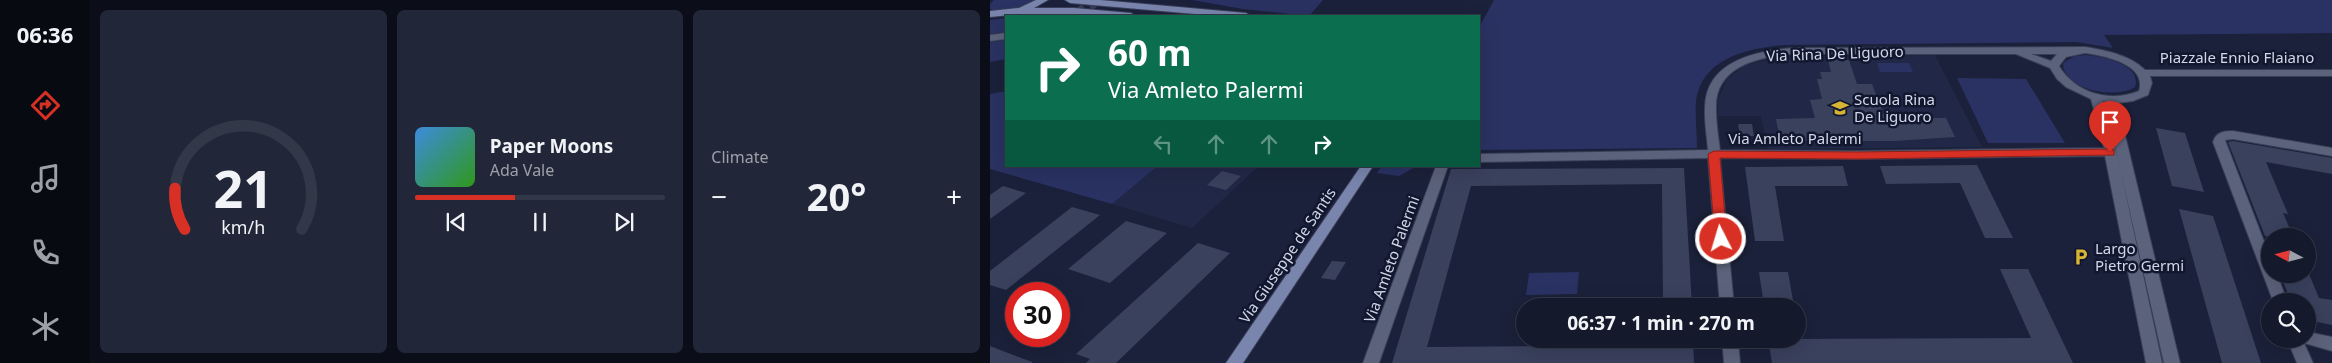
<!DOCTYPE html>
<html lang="en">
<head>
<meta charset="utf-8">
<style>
	body { margin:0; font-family:"Noto Sans",sans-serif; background:#212638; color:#f1f3f6; height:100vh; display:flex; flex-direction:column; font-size:19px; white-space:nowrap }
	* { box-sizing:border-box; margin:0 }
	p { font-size:16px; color:#9da0a9 }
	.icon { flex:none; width:28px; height:28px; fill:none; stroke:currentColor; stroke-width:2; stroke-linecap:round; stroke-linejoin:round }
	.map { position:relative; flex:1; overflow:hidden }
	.sheet { display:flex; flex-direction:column; gap:10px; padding:10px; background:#0b0e18; width:900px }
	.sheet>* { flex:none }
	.guide { position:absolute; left:15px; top:15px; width:475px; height:152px; border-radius:0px; box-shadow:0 5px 20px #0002,0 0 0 1px #333848; background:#0b6e4f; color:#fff; overflow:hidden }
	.needle { width:32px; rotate:277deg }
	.buttons { position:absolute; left:1271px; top:228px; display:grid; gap:10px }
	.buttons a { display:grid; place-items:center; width:55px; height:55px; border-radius:50%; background:#14192c; box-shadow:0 5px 20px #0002,0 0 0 1px #333848; font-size:25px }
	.speed { position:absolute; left:15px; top:282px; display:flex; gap:10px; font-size:25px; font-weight:700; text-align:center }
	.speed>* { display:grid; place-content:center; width:65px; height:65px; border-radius:50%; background:#14192c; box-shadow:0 5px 20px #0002,0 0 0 1px #333848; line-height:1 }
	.speed .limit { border:8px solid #d22; background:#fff; color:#111 }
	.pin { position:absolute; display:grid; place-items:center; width:42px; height:42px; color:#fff; margin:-51px -21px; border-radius:50% 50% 50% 0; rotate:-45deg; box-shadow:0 0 5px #0007 }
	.pin .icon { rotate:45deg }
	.me { position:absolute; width:55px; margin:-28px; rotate:355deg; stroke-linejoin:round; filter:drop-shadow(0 0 4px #0008) }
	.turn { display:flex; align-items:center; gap:18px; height:105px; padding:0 20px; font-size:22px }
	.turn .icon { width:65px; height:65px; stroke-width:2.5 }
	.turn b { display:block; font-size:35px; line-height:42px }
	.lanes { display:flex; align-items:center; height:48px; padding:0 20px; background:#0003; justify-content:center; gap:25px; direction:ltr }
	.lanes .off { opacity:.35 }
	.big { font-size:38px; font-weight:700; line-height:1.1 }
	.sheet .widget { flex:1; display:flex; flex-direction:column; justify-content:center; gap:8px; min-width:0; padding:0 18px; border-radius:8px; background:#212638 }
	.sheet .dial { align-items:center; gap:0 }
	.dial svg { height:130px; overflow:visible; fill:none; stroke:#333848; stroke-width:7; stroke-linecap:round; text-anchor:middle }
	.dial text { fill:#f1f3f6; stroke:none }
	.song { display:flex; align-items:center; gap:15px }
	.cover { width:60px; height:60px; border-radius:8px; background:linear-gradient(135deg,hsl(210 70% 55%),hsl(110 70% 35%)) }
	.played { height:5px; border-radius:2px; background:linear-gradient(90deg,#d93025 40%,#333848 40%) }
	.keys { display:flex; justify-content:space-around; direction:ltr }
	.heat { display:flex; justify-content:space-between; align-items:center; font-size:28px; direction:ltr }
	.sheet .tiles { flex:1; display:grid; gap:10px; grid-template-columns:repeat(3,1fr) }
	.trip { position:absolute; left:526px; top:298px; width:290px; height:50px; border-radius:25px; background:#14192c; box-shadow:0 5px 20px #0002,0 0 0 1px #333848; font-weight:700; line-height:50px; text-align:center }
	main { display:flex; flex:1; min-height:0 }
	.dock { display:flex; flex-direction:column; width:90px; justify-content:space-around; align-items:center; background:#080a12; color:#9da0a9 }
	.dock .icon { width:35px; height:35px }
	.dock .active { color:#d93025 }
	.dock b { font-size:22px; color:#f1f3f6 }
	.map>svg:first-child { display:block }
</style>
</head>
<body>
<main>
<nav class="dock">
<b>06:36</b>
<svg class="icon active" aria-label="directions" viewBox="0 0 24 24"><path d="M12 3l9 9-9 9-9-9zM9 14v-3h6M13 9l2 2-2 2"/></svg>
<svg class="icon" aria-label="music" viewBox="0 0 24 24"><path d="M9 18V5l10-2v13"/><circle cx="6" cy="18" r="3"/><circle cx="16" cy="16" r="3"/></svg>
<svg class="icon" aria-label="phone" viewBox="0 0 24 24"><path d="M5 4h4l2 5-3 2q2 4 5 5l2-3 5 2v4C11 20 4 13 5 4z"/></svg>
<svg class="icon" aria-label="climate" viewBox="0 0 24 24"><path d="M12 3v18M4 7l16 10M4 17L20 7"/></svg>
</nav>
<section class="sheet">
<div class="tiles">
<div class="widget dial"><svg viewBox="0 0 100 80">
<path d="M14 69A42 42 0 1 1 86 69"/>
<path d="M14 69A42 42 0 0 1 8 44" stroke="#d93025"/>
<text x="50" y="56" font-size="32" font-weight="700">21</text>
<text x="50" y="72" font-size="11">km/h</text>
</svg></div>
<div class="widget">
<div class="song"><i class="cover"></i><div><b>Paper Moons</b><p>Ada Vale</p></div></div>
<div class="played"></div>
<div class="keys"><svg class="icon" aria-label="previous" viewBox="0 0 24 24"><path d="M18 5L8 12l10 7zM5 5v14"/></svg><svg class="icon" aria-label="pause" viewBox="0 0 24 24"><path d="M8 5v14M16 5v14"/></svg><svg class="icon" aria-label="next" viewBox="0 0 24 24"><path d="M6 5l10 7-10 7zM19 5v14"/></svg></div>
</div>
<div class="widget"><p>Climate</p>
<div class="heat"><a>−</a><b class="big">20°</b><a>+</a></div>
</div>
</div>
</section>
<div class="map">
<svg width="1342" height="363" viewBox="0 0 1342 363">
	<rect width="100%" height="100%" fill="#1b213a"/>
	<path fill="#212847" d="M945,55L992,147L778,149L771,116H728V100L737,79L754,66L767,62L796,57L808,59L807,56Z
		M168,166H269L202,228L122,204Z"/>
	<path fill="#293262" d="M4,0H46C33,8 14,15 0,9V4Z
		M202,0H333L319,16L253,9Z
		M504,0H1342V33L1114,35L1123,48L1087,42L793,45C757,49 712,58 706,101C705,117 707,133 707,148L489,150V24H491Z
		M16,18V33L0,34V20Z
		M16,40V59L0,62V42Z
		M1095,55C1110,56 1153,64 1145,87C1127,100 1072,90 1073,63L1085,56Z
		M887,63H919L923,72H890Z
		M967,78L1036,79L1075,143H998Z
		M16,91V166H168L122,204L0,169V94Z
		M392,166H427L409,176L387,173Z
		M589,272L587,294L536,295L539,273Z"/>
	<path fill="#3a415d" d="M838,60H859L867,84H882L895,118H956L965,137L904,141H806L805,139H790L786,119L825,118L820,100L832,99L827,79H832L830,72H841Z
		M748,124H762L764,136H750Z
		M1166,128L1195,133L1214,192L1182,186Z
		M1243,141L1342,158V174L1276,162L1298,214L1293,213L1303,236H1275L1238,142Z
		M987,165L1023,238H995L970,183L896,184L890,166Z
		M853,166L858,186H785L794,241H765L755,167Z
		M694,168L702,306H673L672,184L481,186L437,347L674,345V339H703L704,363H402L461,169Z
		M232,171L251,176L236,190L217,185Z
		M13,186L36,193L0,219V195Z
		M82,207L110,215L16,290L0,285V271Z
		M1189,209L1223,216L1271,363H1232Z
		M136,221L177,233L120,283L78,269Z
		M208,243L240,253L126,363H96L100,359L86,354Z
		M342,261L356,262L345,280L331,278Z
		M1010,269H1038L1083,363H782L778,339L1041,338Z
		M769,272H798L804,306H774Z
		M1290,274H1319L1329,298L1342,300V325L1318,320V301H1301Z
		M0,346L42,362V363H0Z"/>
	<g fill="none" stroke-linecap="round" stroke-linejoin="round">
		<path stroke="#363c54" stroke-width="11" stroke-dasharray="11 5" stroke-linecap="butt" d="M86,15L107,0"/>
		<g stroke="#383e56" stroke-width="2">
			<path id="minor" d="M1095,47C1115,50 1140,55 1155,70H1342V76H1160L1162,83L1158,95L1143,101L1129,103V110L1190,363H1174L1117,110V102L1113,101L1129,163L1172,363H1156L1115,156L867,159L730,158L744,306H730L718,158L489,162V154L718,150C717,136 714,121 715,107C716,61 766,51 802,48ZM1095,53C1115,56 1157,64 1149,91C1120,103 1085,93 1069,66L1076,57ZM802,54H1026L1060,68L1067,79L1076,87L1101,99L1114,148L867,151L730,150C728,136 726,122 726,108C725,66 769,57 802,54ZM1041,54H1067L1061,61Z
				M1243,131L1342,148V156L1243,139L1235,140L1280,257V274H1287L1297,301H1283L1223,142C1226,132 1234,131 1243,131Z
				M446,166H458L389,363H373Z
				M1318,332L1342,337V351L1314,343L1323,363H1307L1297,339H1318Z
				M732,339H748L750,363H734Z"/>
		</g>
		<g stroke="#383e56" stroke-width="2">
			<path id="tertiary" d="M16,33V39L0,41V35Z"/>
		</g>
		<g stroke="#383e56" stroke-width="2">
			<path id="secondary" d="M46,0H58L44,8H84L141,13L146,16L31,14L0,17V11L29,8Z
				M75,0H110L256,13L261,16H228L80,3Z
				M371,166H383L253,363H236Z"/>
		</g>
		<use href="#minor" fill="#5b627b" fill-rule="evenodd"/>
		<use href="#tertiary" fill="#5b627b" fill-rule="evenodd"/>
		<use href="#secondary" fill="#7a85ae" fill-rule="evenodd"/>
	</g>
	<path fill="#d93025" stroke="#8d1f18" d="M1120,149L1124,150V155L867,159L730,158L737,239L731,243L725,239L718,154L724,151L867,152Z"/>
	<defs>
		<g id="school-bare" transform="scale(1.35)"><path d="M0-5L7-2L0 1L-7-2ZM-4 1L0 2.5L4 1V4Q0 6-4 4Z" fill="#d7b434" stroke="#121730" stroke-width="2.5" paint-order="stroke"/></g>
		<g id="parking-bare" transform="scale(1.35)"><path d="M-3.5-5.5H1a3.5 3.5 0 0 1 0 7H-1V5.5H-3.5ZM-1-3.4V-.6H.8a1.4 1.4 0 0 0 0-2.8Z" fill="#d7b434" stroke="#121730" stroke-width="2.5" paint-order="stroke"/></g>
	</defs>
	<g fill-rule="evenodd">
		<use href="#school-bare" x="850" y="108"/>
		<use href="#parking-bare" x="1091" y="257"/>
	</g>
	<g text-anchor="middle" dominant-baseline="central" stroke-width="5" stroke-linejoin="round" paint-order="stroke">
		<g font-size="15" fill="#d2d7e8" stroke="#121730">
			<text transform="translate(845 53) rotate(-2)">Via Rina De Liguoro</text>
			<text x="1247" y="57">Piazzale Ennio Flaiano</text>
			<text x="805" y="138">Via Amleto Palermi</text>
			<text transform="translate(297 255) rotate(-56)">Via Giuseppe de Santis</text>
			<text transform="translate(401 259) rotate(-70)">Via Amleto Palermi</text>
		</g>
		<g font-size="15" fill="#d2d7e8" stroke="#121730" text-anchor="start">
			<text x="864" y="99">Scuola Rina<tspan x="864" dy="17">De Liguoro</tspan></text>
			<text x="1105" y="248">Largo<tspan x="1105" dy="17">Pietro Germi</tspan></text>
		</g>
	</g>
</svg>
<div class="buttons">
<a><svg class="needle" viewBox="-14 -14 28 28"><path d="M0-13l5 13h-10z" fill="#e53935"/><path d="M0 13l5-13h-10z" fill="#9da0a9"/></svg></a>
<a><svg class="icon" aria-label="search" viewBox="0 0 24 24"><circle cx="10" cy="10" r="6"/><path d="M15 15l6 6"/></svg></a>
</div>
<div class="speed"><div class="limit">30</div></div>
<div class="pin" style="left:1120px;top:152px;background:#d93025"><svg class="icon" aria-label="arrive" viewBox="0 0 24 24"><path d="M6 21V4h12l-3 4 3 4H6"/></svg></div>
<svg class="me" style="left:731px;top:239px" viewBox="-20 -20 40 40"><circle r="17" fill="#d93025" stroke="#fff" stroke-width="3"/><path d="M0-11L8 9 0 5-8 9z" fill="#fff"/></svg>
<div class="trip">06:37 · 1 min · 270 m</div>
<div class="guide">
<div class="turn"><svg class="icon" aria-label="right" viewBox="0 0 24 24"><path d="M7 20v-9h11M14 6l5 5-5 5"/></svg><div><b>60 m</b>Via Amleto Palermi</div></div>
<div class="lanes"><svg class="icon off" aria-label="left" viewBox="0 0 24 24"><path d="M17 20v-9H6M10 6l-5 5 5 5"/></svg><svg class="icon off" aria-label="ahead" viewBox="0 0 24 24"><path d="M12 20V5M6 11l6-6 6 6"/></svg><svg class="icon off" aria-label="ahead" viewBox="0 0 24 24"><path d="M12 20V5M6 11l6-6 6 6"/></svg><svg class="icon" aria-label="right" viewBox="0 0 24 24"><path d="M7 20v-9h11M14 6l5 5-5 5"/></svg></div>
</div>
</div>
</main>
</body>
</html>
